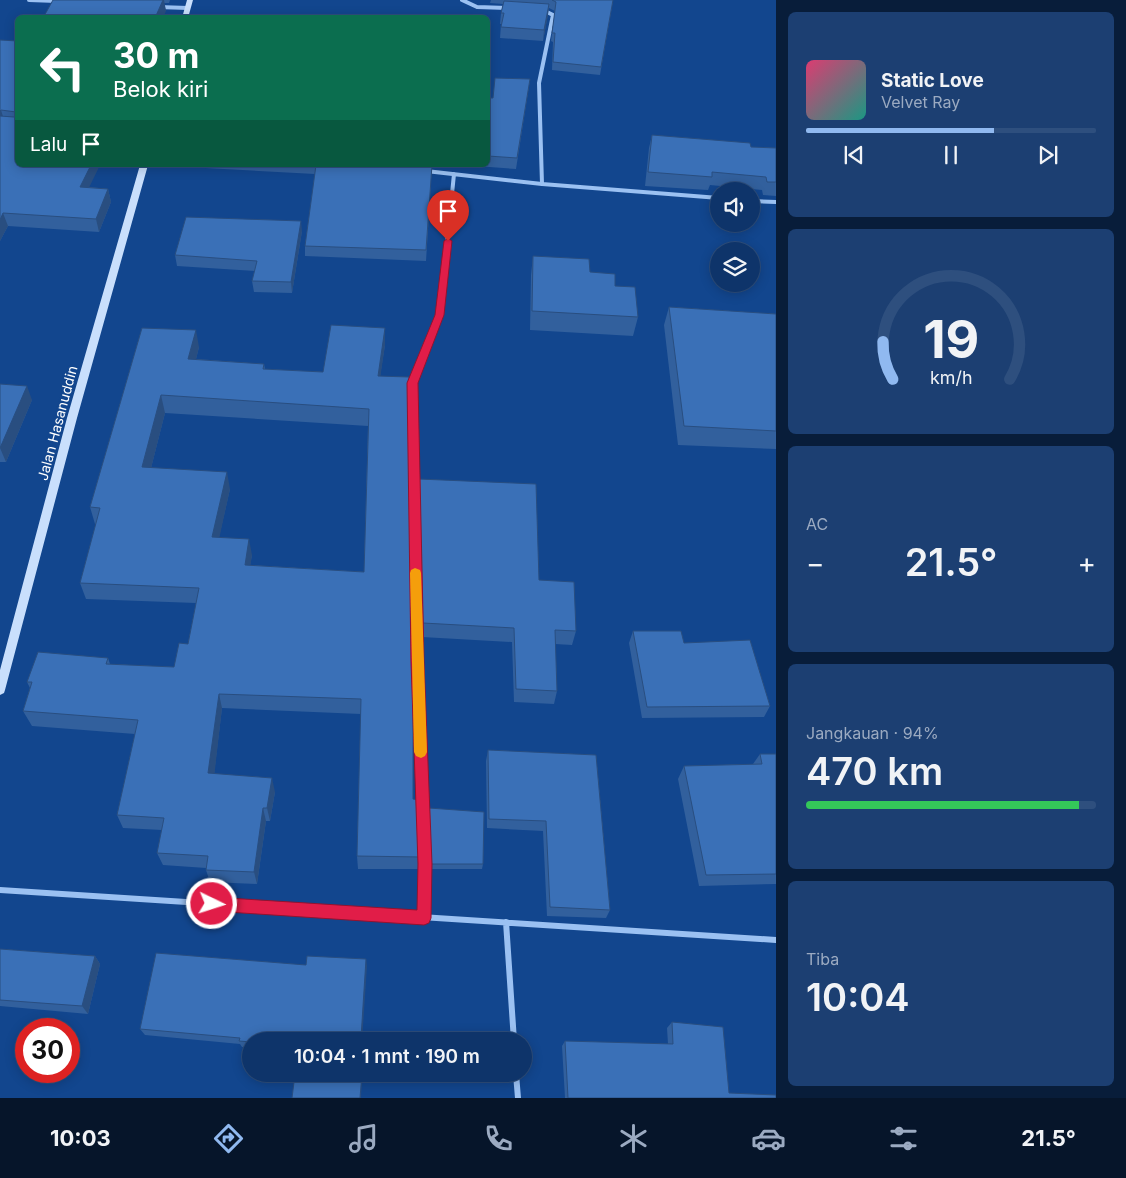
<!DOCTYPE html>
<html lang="id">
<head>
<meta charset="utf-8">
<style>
	body { margin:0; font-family:Inter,sans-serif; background:#1c3f72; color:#f1f3f6; height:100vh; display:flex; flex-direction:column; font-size:19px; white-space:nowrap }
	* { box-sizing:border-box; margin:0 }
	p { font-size:16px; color:#9baac1 }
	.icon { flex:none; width:28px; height:28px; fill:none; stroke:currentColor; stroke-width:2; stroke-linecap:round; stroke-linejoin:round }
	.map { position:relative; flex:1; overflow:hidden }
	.drawer { display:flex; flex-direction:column; gap:12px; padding:12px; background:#081d3a; width:350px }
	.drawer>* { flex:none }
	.top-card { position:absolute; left:15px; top:15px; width:475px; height:152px; border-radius:8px; box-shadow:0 2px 12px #0003,0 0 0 1px #2e4f7e; background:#0b6e4f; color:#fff; overflow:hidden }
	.controls { position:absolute; left:710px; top:182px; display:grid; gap:10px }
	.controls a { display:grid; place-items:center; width:50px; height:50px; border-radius:50%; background:#0e346a; box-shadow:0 2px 12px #0003,0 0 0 1px #2e4f7e; font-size:25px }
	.speed { position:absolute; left:15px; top:1018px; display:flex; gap:10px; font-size:25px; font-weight:700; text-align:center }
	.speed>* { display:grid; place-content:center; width:65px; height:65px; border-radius:50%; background:#0e346a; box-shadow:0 2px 12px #0003,0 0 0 1px #2e4f7e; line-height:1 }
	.speed .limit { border:8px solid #d22; background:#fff; color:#111 }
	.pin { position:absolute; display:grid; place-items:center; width:42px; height:42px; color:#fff; margin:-51px -21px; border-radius:50% 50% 50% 0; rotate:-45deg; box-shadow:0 0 5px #0007 }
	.pin .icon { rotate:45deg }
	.me { position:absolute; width:55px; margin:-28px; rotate:94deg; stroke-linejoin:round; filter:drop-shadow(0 0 4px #0008) }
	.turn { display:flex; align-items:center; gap:18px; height:105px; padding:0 15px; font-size:22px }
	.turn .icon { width:65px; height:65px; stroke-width:2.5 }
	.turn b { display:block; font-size:35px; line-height:42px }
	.then { display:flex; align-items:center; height:48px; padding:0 15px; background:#0003; gap:10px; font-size:19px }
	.big { font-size:38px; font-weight:600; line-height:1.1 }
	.drawer .widget { flex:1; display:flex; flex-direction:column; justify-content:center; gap:8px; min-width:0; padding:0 18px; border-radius:8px; background:#1c3f72 }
	.drawer .dial { align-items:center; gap:0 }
	.dial svg { height:130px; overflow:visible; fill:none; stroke:#2e4f7e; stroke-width:7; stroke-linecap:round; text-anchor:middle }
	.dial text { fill:#f1f3f6; stroke:none }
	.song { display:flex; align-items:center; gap:15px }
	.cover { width:60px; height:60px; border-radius:8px; background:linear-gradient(135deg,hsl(340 70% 55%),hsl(170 70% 35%)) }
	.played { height:5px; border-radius:2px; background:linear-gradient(90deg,#90b9f0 65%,#2e4f7e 65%) }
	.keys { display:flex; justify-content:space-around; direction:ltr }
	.heat { display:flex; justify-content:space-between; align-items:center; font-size:28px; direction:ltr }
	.charge { height:8px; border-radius:4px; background:linear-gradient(90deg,#34c759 94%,#2e4f7e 0) }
	.trip { position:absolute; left:242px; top:1032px; width:290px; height:50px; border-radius:25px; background:#0e346a; box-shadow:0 2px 12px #0003,0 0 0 1px #2e4f7e; font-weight:600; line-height:50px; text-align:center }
	.menu { display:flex; height:80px; justify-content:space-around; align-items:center; background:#06152a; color:#9baac1 }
	.menu .icon { width:35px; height:35px }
	.menu .current { color:#90b9f0 }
	.menu b { font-size:22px; color:#f1f3f6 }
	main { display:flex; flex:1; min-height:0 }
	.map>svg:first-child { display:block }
</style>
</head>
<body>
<main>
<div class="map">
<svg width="776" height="1098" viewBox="0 0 776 1098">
	<rect width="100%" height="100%" fill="#12468e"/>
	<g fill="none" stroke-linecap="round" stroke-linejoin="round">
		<path stroke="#9bc1f2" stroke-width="4" d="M29,0L57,1
			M462,0L477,7L507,8
			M158,7L188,8
			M426,171L542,184L719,198
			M542,184L539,83L553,15L543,10
			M751,201L776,202
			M444,273L454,174"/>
		<path stroke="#9bc1f2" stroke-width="4.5" d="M417,630L412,383L440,315L444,272"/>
		<path stroke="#9bc1f2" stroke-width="6" d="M417,629L425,864L424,918
			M0,890L776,940
			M506,922L514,1041
			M516,1074L518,1098"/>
		<path fill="#c9dffc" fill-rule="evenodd" d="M187,0H193L188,18H182Z
			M140,165H148L77,418L5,690L4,693L0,695V670L67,418Z"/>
	</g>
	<path fill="#32609d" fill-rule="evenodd" d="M53,0H170L169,3H164L166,11Z
		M491,0H613L600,75L552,70L553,42L551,41L555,11L549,8L543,41L500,38L501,24H500L501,13L503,4L490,3Z
		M0,40L89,187L108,189L111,202L99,232L8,226L0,241Z
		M530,79L516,169L462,165H488V98H493Z
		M652,135L751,147L776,148V196L763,195L762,190L710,185L708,190L645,186L649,148Z
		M187,165H432L426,261L305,256V246L315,174L187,167Z
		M302,231L292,293L254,292L252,281L255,271L177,266L175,255Z
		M533,256L590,272L638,317L633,336L530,330L531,275Z
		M669,307L776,314V449L678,445L664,325Z
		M142,328L199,347L196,359L264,364L265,369L323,372L385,345L380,376L413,799L421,857L420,869H358L357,856L361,714L222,708L214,774L275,792L270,821H266L257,884L210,882L206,870V868L163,865L157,853L162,830L123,828L117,815L135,734L32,726L23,711L30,688L27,682L108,658L110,664L174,667L188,644L196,603L86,599L80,583L96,524H95L90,507ZM165,413L368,426L364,572L250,565L252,555L219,537L230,489L151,468Z
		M0,384L32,400L6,462H0Z
		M419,479L576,631L572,645L555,644L557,691L554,704L514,702L512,642L422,637L418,494Z
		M633,631L684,643L770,706L764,717L642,718L629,643Z
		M488,750L596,755L610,910L606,918L547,916L543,831L487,828L486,761Z
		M760,754H776V884L699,886L678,779L684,766L753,764Z
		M429,808L483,864L482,869H430Z
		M0,949L95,956L100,964L88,1014L0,1006Z
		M306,965L367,966L251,1041V1048L242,1047L240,1044L145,1035L140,1029Z
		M672,1022L729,1093L776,1098H565L562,1046L565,1041L668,1044L667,1028Z"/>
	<path fill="#294e80" d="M163,0H164L166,11L163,18H155Z
		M549,4L548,15L543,41L544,30Z
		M1,110L5,123L0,120V111Z
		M91,165H100L83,200L80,187Z
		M108,189L111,202L99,232L96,219Z
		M3,213L8,226L0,241V220Z
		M301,221L302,231L292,293L291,282Z
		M385,328V345L378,393V376Z
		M196,330L199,347L192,376L188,359Z
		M27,386L32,400L6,462L0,448Z
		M161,395L165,413L147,484L142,467Z
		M227,472L230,489L216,553L212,537Z
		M249,539L252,555L248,581L245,565Z
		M219,694L222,708L213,787L208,773Z
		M272,778L275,792L270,821L267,808Z
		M263,808L266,821L257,884L254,872Z
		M95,956L100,964L88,1014L82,1006Z
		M366,959L367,966L362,1041L361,1038Z
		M362,1074L361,1098H360Z"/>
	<path fill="#3a70b7" stroke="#294e80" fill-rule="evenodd" d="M53,0H163L155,18H43Z
		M552,0H613L601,67L553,62L555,33H552L556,2Z
		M504,1L549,4L544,30L501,27L504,13H501Z
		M0,40L18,41V165H91L80,187L108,189L96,219L3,213L0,220V116L14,117L17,116L16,112L1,110L0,111Z
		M495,78L530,79L517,158L488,156V98H493Z
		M652,135L750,143L751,147L776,148V182H767L766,177L712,172V177L648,172Z
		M316,165H432L426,250L305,246Z
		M186,217L301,221L291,282L252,281L257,261L175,255Z
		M533,256L589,259L590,272L615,274V286L635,287L638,317L532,311Z
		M669,307L776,314V431L684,426Z
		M331,325L385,328L378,376L409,377L413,611V799L419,800L421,857L357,856L361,699L219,694L208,773L272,778L267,808H263L254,872L206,870L208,856L157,853L164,818L117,815L138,720L23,711L32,682H27L38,652L108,658L106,664L174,667L179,643L188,644L199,588L80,583L100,508L90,507L142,328L196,330L188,359L264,364L263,369L323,372ZM161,395L369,409L364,572L245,565L249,539L212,537L227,472L142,467Z
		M0,384L27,386L0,448Z
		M419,479L536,484L539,580L574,582L576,631L555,630L557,691L516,689L514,628L423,623Z
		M633,631H681L684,643L750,640L770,706L647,707Z
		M488,750L596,755L610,910L550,907L546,821L489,819Z
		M760,754H776V874L706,875L684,766L762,764Z
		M429,808L484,812L483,864H430Z
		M0,949L95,956L82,1006L0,1000Z
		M156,953L306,965L307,956L366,959L361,1038H364L363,1041H251V1042L239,1041L240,1038L140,1029Z
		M672,1022L723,1027L729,1093L776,1095V1098H568L565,1041L673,1044Z
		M295,1074H362L360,1098H292Z"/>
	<path fill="#e11d48" stroke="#92132f" d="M448,238L452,241L444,315L418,383L424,662L432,864L431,918L429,923L424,925L212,911L207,909L205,904L207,899L212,897L417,910L418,864L411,662L407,383L435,315L444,241Z"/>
	<path fill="#f59e0b" d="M415,568L420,570L421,573L427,752L425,756L421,758L416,756L414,752L410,573L411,570Z"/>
	<g text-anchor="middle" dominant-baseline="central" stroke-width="4" stroke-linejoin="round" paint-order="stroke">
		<g font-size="14" fill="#fff" stroke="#12468e">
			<text transform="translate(57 423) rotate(-75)">Jalan Hasanuddin</text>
		</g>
	</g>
</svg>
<div class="controls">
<a><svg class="icon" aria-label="sound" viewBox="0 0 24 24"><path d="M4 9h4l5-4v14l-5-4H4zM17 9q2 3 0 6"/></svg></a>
<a><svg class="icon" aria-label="layers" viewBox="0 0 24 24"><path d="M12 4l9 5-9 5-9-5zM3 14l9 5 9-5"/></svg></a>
</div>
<div class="speed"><div class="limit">30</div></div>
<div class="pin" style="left:448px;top:241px;background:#d93025"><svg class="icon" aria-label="arrive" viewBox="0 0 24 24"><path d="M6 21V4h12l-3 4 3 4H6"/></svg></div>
<svg class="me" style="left:212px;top:904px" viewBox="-20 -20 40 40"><circle r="17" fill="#e11d48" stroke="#fff" stroke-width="3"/><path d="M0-11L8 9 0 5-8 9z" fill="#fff"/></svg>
<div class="trip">10:04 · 1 mnt · 190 m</div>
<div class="top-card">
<div class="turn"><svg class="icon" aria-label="left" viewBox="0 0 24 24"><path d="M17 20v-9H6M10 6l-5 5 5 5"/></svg><div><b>30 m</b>Belok kiri</div></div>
<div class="then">Lalu<svg class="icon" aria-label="arrive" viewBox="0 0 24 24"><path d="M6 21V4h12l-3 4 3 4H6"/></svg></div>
</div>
</div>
<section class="drawer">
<div class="widget">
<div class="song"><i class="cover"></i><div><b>Static Love</b><p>Velvet Ray</p></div></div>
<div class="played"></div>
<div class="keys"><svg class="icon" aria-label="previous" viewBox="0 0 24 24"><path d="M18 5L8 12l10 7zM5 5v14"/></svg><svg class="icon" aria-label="pause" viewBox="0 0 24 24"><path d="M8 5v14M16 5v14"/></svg><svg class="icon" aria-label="next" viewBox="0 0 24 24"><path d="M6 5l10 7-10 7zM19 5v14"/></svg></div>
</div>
<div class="widget dial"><svg viewBox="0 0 100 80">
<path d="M14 69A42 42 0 1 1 86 69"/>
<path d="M14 69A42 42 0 0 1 8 46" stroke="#90b9f0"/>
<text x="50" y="56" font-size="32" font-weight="700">19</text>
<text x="50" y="72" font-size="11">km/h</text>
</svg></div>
<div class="widget"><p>AC</p>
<div class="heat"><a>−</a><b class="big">21.5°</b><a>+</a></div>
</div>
<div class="widget"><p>Jangkauan · 94%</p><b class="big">470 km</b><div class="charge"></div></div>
<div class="widget"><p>Tiba</p><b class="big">10:04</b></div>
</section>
</main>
<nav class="menu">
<b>10:03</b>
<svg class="icon current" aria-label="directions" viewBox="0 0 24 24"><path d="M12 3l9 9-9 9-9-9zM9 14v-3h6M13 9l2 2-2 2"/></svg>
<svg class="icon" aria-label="music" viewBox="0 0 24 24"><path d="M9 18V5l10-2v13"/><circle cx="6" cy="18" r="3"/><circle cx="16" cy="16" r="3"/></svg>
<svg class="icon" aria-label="phone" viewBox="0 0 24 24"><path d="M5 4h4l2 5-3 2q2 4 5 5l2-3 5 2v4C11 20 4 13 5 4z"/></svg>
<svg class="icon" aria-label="climate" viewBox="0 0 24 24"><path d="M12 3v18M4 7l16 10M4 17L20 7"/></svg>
<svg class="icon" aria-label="car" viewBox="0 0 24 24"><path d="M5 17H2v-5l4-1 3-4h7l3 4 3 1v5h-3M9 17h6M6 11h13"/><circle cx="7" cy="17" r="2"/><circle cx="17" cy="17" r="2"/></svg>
<svg class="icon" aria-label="filters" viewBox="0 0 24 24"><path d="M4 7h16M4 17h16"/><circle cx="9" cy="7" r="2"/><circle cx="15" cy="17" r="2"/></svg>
<b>21.5°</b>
</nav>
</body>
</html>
